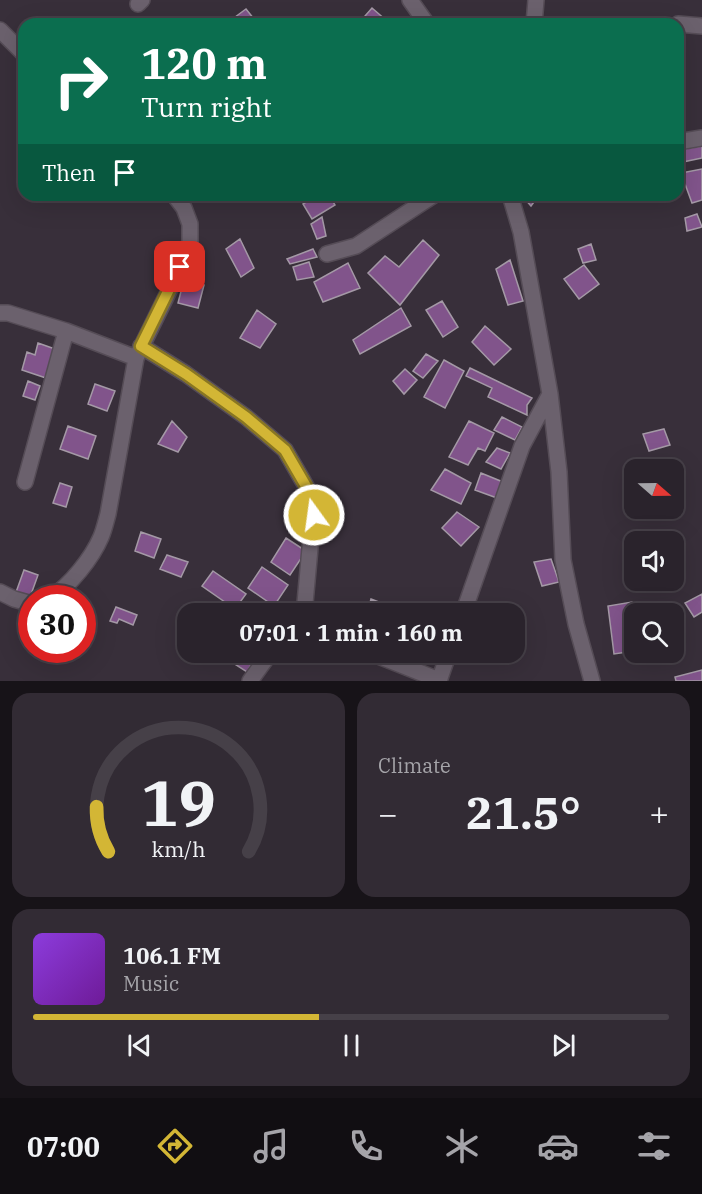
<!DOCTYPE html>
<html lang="en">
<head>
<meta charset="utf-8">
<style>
	body { margin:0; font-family:"IBM Plex Serif",serif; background:#322b34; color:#f1f3f6; height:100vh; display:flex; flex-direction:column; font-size:22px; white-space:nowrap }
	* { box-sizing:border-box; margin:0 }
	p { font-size:20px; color:#a5a4a9 }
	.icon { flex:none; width:33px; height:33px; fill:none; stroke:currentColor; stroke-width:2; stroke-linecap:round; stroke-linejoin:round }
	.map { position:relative; height:681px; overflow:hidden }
	.side { display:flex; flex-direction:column; gap:12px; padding:12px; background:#171318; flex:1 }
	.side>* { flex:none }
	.banner { position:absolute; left:18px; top:18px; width:666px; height:183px; border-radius:18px; box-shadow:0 6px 24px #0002,0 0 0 2px #464048; background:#0b6e4f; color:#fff; overflow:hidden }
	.needle { width:39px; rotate:110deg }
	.buttons { position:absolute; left:624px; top:459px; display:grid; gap:12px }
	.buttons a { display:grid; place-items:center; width:60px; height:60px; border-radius:12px; background:#2a232c; box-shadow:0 6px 24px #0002,0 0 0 2px #464048; font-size:30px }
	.speed { position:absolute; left:18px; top:585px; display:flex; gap:12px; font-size:30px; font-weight:700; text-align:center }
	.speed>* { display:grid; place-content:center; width:78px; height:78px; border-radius:50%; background:#2a232c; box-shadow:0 6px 24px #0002,0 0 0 2px #464048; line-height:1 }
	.speed .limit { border:9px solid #d22; background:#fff; color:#111 }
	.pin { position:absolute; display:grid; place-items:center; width:51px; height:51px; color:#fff; margin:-26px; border-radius:12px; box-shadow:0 3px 9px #0006 }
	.me { position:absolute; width:66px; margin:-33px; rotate:346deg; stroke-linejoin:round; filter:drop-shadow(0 0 4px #0008) }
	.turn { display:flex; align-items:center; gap:21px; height:126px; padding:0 24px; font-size:27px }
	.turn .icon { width:78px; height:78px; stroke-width:2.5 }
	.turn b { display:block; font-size:42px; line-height:51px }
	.then { display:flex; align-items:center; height:57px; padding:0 24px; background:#0003; gap:12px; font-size:22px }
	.big { font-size:45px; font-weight:700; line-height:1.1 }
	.side .tile { flex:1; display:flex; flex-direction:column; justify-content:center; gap:9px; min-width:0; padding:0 21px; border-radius:18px; background:#322b34 }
	.side .dial { align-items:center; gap:0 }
	.dial svg { height:156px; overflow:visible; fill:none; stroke:#464048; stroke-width:7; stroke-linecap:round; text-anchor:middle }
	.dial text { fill:#f1f3f6; stroke:none }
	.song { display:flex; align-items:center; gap:18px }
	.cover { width:72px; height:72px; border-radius:9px; background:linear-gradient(135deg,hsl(270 70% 55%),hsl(280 70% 35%)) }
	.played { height:6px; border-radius:3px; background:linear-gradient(90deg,#d3b635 45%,#464048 45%) }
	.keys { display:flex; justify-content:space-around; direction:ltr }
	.heat { display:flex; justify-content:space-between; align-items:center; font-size:33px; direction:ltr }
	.side .tiles { flex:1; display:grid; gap:12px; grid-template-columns:1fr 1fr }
	.tile:last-child { grid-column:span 2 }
	.trip { position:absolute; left:177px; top:603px; width:348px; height:60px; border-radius:18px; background:#2a232c; box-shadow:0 6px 24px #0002,0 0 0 2px #464048; font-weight:700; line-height:60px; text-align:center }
	.tab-bar { display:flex; height:96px; justify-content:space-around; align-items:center; background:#110e12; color:#a5a4a9 }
	.tab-bar .icon { width:42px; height:42px }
	.tab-bar .current { color:#d3b635 }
	.tab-bar b { font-size:27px; color:#f1f3f6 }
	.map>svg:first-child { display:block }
</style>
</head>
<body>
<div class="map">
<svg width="702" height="681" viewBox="0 0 702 681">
	<rect width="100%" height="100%" fill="#382f3a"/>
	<path fill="#81548b" stroke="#a499a6" stroke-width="1.5" d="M372,8L387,21L384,24H358Z
		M246,9L258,24H228L227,23Z
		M702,146V158L678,163V150Z
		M702,169V200L692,203L681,173Z
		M317,195H329L335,205L312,219L303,204Z
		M526,195H539L531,206L524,198Z
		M697,214L702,227L687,231L685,218Z
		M322,217L326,236L317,239L311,224Z
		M240,239L254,268L241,277L226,249Z
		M423,240L439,255L400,305L368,273L385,256L399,267Z
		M591,244L596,260L583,263L578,249Z
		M313,249L317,257L290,264L287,259Z
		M510,260L523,301L508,305L496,269Z
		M309,262L314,277L297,280L293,267Z
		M348,263L360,288L323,302L314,282Z
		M584,265L599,284L579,299L564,279Z
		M184,280L204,285L198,308L178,303Z
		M442,301L458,327L443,337L426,310Z
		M401,308L411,326L360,354L353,340Z
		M257,310L276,324L260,348L240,338Z
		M485,326L511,349L494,365L472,342Z
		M38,343L55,349L46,378L22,370L27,352L35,355Z
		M426,354L438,361L423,378L413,371Z
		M444,360L464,371L445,408L424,397Z
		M470,368L532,398L527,405V415L488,397L492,388L466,376Z
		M405,369L417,380L404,394L393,381Z
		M28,381L40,386L35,400L23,396Z
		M95,384L115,391L107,411L88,404Z
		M502,417L522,427L515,440L494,430Z
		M172,421L187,437L178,452L158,444Z
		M469,421L494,433L485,451L478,448L468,465L449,457Z
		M68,426L96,436L88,459L60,449Z
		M664,429L670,445L649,451L643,434Z
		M497,448L510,453L501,469L486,462Z
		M445,469L471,483L461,504L431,490Z
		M481,473L503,482L497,498L475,490Z
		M60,483L72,487L66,507L53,503Z
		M457,512L479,527L461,546L442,528Z
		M141,532L161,539L154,558L135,551Z
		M286,538L306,551L290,575L271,562Z
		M167,555L188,562L181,577L160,569Z
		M551,559L559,582L542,586L534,562Z
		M262,567L288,585L274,606L248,588Z
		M24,570L38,575L29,600L15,595Z
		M213,571L246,594L235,609L202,586Z
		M702,594V612L694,617L685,603Z
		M371,599L410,614H367Z
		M632,602L635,614L634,651L614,654L608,606Z
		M116,607L137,615L133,625L119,619L117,623L110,621Z
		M216,652H241L253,661L247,672Z
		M702,670V681H676L675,677Z"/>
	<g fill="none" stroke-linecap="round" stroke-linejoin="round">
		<g stroke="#554c56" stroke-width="18">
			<path id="minor" d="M410,0L427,24
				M138,4L142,0
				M534,24L536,0
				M678,24L702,26
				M0,30L24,54
				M678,142L702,138
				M510,195L521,232L550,394L559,472L563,560L576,624L592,681
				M327,254L356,246L434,195
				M0,313H8L66,331L136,358
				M141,346L186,374L246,417L285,450L314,500L313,515L304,614
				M25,482L66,331
				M0,592L14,599L32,604
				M50,598C70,586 92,558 101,537C104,530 106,521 108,514L136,358L190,248V224L184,208L174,195
				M463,614L522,446L550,394
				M368,652L439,680
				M250,681L271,652
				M439,681L449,652"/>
		</g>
		<use href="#minor" stroke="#6b616d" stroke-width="15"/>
	</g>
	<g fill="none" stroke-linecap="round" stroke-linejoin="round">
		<g stroke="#897622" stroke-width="15">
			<path id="route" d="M180,267L141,346L186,374L246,417L285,450L314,500V515"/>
		</g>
		<use href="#route" stroke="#d3b635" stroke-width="10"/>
	</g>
</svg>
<div class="buttons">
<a><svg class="needle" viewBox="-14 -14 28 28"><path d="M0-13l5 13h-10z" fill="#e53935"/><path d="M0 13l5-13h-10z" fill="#a5a4a9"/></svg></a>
<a><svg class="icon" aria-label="sound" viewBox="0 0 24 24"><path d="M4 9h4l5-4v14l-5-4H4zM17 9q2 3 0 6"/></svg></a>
<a><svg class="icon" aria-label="search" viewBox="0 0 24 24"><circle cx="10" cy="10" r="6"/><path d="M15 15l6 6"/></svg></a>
</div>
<div class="speed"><div class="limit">30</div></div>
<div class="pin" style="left:180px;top:267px;background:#d93025"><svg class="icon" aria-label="arrive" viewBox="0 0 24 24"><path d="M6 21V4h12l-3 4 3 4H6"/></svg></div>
<svg class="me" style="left:314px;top:515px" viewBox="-20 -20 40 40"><circle r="17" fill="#d3b635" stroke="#fff" stroke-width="3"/><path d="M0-11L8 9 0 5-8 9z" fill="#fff"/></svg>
<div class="trip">07:01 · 1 min · 160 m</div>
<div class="banner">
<div class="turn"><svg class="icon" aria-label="right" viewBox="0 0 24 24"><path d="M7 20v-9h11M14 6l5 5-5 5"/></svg><div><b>120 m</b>Turn right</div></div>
<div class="then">Then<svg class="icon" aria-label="arrive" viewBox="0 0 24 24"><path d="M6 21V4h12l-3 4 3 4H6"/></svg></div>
</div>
</div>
<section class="side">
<div class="tiles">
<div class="tile dial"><svg viewBox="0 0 100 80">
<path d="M14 69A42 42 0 1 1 86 69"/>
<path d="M14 69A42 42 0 0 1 8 46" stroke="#d3b635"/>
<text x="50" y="56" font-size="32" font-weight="700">19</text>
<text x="50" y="72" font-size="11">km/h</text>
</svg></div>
<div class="tile"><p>Climate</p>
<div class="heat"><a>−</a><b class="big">21.5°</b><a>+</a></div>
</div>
<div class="tile">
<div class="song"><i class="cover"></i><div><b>106.1 FM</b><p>Music</p></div></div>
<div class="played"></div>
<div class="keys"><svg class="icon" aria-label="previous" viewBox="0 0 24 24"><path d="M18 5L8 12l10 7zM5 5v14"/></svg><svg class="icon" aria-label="pause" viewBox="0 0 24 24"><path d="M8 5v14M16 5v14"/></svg><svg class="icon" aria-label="next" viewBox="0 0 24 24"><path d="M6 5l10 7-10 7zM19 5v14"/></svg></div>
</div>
</div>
</section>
<nav class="tab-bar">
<b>07:00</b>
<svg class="icon current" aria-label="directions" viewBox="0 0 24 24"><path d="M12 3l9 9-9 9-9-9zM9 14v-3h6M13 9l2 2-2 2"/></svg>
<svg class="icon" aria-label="music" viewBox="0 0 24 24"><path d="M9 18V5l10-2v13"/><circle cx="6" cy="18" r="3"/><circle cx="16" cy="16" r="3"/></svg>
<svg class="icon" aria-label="phone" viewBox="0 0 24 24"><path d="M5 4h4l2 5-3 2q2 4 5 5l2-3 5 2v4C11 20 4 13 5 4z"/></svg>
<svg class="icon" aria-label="climate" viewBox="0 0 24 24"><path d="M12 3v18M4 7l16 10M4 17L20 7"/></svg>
<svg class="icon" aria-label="car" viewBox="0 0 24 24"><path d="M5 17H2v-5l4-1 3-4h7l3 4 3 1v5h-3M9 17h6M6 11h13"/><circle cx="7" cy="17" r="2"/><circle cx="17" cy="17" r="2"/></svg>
<svg class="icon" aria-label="filters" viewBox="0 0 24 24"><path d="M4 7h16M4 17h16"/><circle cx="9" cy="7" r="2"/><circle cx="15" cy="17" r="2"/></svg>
</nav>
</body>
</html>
